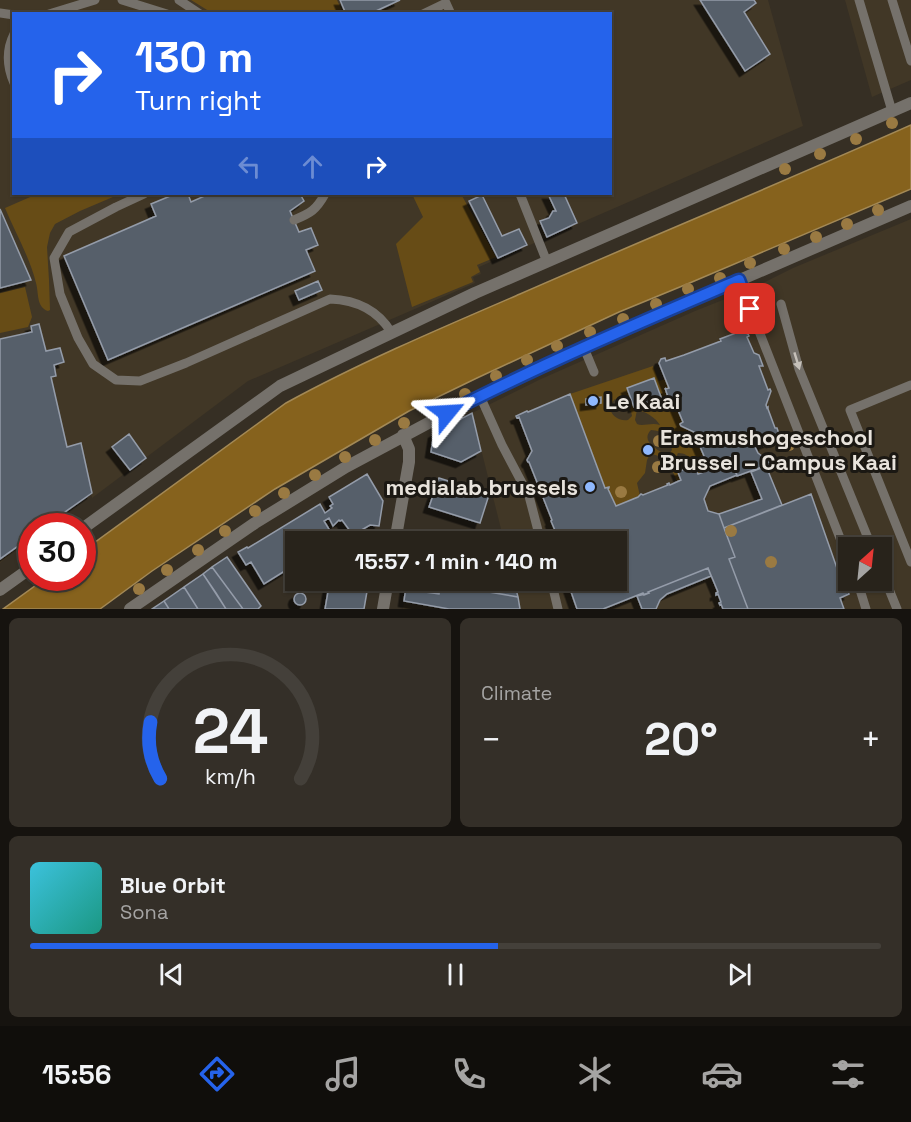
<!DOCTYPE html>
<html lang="en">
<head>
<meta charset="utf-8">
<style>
	body { margin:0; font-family:"Space Grotesk",sans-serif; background:#342f28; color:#f1f3f6; height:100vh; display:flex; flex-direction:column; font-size:22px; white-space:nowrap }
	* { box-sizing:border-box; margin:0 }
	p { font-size:20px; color:#a5a4a3 }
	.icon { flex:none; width:33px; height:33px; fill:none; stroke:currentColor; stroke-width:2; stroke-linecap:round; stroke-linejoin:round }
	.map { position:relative; height:609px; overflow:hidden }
	.sheet { display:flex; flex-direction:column; gap:9px; padding:9px; background:#16130f; flex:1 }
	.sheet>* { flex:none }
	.top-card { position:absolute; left:12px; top:12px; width:600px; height:183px; border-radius:0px; box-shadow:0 2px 4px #0004,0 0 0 2px #44403a; background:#2563eb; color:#fff; overflow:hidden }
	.needle { width:39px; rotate:27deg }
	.controls { position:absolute; left:838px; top:537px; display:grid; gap:12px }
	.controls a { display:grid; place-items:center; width:54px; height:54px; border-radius:0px; background:#28231b; box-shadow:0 2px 4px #0004,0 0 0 2px #44403a; font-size:30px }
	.speed { position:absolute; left:18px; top:513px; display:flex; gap:12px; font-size:30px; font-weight:700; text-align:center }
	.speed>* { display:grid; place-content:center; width:78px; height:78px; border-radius:50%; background:#28231b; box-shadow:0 2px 4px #0004,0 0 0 2px #44403a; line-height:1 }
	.speed .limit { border:9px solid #d22; background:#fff; color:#111 }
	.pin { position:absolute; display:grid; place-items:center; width:51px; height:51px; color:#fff; margin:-26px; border-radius:12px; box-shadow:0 3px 9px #0006 }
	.me { position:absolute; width:66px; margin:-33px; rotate:63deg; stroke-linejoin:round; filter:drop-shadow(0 0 4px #0008) }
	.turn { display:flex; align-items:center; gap:21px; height:126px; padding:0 24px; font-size:27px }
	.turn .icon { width:78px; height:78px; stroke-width:2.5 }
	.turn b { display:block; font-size:42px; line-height:51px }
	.lanes { display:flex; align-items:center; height:57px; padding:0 24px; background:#0003; justify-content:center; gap:30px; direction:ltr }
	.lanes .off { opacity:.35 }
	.big { font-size:45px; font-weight:600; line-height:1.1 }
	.sheet .tile { flex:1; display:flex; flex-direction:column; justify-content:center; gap:9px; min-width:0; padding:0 21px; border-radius:9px; background:#342f28 }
	.sheet .dial { align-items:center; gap:0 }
	.dial svg { height:156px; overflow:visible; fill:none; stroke:#44403a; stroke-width:7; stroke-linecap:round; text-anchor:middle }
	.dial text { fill:#f1f3f6; stroke:none }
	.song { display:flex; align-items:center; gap:18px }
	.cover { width:72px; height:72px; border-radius:9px; background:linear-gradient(135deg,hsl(190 70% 55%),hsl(170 70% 35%)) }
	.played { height:6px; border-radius:3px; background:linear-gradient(90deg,#2563eb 55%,#44403a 55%) }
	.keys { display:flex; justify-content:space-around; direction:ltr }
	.heat { display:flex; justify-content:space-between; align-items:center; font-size:33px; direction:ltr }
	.sheet .tiles { flex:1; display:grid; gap:9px; grid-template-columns:1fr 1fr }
	.tile:last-child { grid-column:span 2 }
	.trip { position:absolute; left:285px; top:531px; width:342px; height:60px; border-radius:0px; background:#28231b; box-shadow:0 2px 4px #0004,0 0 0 2px #44403a; font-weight:600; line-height:60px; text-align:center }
	.tab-bar { display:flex; height:96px; justify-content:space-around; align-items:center; background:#100e0b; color:#a5a4a3 }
	.tab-bar .icon { width:42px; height:42px }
	.tab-bar .active { color:#2563eb }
	.tab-bar b { font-size:27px; color:#f1f3f6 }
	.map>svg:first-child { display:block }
</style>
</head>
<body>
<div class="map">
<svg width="911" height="609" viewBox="0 0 911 609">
	<defs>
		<filter id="shadow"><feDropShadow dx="-5.5" dy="5.5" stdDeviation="0" flood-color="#0009"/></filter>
	</defs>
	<rect width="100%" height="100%" fill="#362f24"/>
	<path fill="#413726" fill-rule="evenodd" d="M0,0H768L803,126L479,267L481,274L473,277L475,283L248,381L92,498L91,493L48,526H32L31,539L0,563ZM14,14H610V194H14Z
		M845,0H911V80L872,97Z
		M911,219V609H403L407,581L492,580L515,585L514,581L616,580V542L504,541L472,413L541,379L695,311L753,288L793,268ZM849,548H882V580H849Z"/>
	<path fill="#674c16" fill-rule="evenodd" d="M191,0H337L343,13H212Z
		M37,194H120L80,211L55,224L50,233L47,247L49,280L50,310L48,311C36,307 39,293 36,283C30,258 15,232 5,208Z
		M412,194H461L496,257L477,265L480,272L471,277L473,282L412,307L396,244L423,217Z
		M25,287L32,317L28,327L0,333V293Z
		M653,366L659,381L666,379L669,388L666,389L672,404L675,403L683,422L680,424L681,426L694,432L695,435L694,436L696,437L704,456L702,457L707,471L698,474C694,464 691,453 678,453L674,461L681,480L677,482C673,469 665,455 650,454L647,460L645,473L637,483L640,496L616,506L608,489L609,487L605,488L570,394ZM615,399L624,408L631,411L632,416L628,420C615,422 604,409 615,399ZM637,410C645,411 656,418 660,425C651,422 643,427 637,424L635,420ZM651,430C663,430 670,439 672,450L669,454L666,455C657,449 640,441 651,430Z"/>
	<path fill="#86621d" stroke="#a38956" stroke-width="1.5" d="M911,125V189L692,282L619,312L477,378L409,411L275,489L152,571L100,609H3L46,578H82L83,551L286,403C361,362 441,328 520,294C650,237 781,183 911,125Z"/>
	<path fill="#575f6b" stroke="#949ca9" stroke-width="1.5" filter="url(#shadow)" d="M340,0H400L376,11L377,14H346Z
		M700,0H754L756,3L744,12L770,54L745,71Z
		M175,194H188L191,202L209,194H300L304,201L290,211L299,232L311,228L318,245L306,250L315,271L108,360L64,256L156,216L151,204Z
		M548,194H564L577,223L547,237L540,221L549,218L553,211H556Z
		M482,195L502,236L519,229L527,245L498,258L469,201Z
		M0,209L31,280L0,288Z
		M318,281L322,290L299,300L295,291Z
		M39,324L46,351L60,348L64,362L54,365L56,376L51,377L67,447L81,443L92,493L45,526H32V536L0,559V339L32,332L31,326Z
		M741,331L748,334L749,336L747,337L754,353L759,355L763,366H759L768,390L770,389L771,391L766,405L767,408L768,407V409L775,428H777L780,437L773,440L772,442L771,441L763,444L764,445L762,446V444L755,447L758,453L766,459L770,464L737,476L730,457L706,466L702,457L704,456L696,437H695L694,436L695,435L694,432L681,426L680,424L683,422L675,403L671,405L668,397L665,388L666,389L669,388L659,363L661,359L665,358L666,361L684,355L721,341L720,339Z
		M654,378L661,397L634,407L627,388Z
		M570,394L605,488L609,487V488L608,489L616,506L638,497L641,494L643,495L668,485L667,484L669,483L670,485L681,480L677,470H679L680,471L691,467L690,465L694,464L698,474L707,471L706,466L730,457L737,475L710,486L704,499L708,511L719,514L724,528L735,557L729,559L748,609H723L721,604L720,605L719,603L721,602L718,594L716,595V593L718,592L708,568L648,592L649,593L644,595L643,593L603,609H577L567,580H616V542H560L551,521L552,520L529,462H528L527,460L532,451L519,417L517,418L516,416L527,411L528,412Z
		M601,397V403L586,405V399Z
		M472,413L481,451L461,462L431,452L434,433Z
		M129,434L146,458L130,470L112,447Z
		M766,466L782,505L724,528L719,514L762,499L751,472Z
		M367,474L383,501L379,526L370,525L353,535L342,520L340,521L339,520L333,526L329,518L324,521L335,539L332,542H296V564L264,584L251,562L246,565L238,552L247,547L248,548L320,504L325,513L332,508L330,506L333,504L329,497Z
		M439,478L487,493L488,498L480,523L429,507Z
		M811,494L838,571L841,570L849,594L840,598L844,609H748L729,559L735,557L724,528Z
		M416,535L448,541L449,535L474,539L473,542H414Z
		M227,557L261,606L258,609H243L212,567Z
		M212,567L243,609H226L203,574Z
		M708,568L711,576L667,594L660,600L656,609H642L637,596L649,593L648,592Z
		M203,574L216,593L226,609H198L184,587Z
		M330,580H369L364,609H325Z
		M421,580H492L515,585L518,597Z
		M441,584L518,597L520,609H449L404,601L406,587L415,588L418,591L439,594Z
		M184,587L198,609H169L164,601Z
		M294 599a6 6 0 1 1 12 0a6 6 0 1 1-12 0Z
		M164,601L169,609H152Z"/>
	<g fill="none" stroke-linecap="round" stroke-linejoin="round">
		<path stroke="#75716b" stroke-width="9" d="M122,0L167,14
			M179,0L200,14
			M859,0L892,111
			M892,0L911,61
			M0,13L14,15
			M49,14L95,0
			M423,14L446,3L451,14
			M14,34C6,50 7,67 14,83
			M144,194L116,207L69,232L54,258L60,294L78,338L93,364L116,380L140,381L186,363L330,299C356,300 377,309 391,332
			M520,194L547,262
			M294,220C311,213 316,210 325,194
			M739,280L849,561
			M781,304L799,369L872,548
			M584,348L594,372
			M911,385L850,410L911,562
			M480,396L502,445L529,496L541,542
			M882,572L897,609
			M551,580L558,609
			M857,580L866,609"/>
		<path stroke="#75716b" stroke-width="12" d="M395,542L409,462V449L403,435
			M130,609L255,523L346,467L447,413L480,396L603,339L911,206
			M383,609L388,580"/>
		<path stroke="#75716b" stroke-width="12" d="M82,529L280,386L475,293L911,103
			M0,590L32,567"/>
	</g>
	<g fill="#9a7a42">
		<circle cx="892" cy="123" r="6"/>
		<circle cx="856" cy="139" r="6"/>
		<circle cx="820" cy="154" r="6"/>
		<circle cx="785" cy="169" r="6"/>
		<circle cx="878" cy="210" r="6"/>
		<circle cx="847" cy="224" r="6"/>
		<circle cx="816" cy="237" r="6"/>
		<circle cx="784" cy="249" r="6"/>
		<circle cx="750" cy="263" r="6"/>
		<circle cx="720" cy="278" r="6"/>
		<circle cx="688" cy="289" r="6"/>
		<circle cx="656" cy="304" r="6"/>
		<circle cx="623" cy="319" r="6"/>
		<circle cx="590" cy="332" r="6"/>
		<circle cx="557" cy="346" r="6"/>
		<circle cx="527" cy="360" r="6"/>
		<circle cx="496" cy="376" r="6"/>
		<circle cx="465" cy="394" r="6"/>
		<circle cx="435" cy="407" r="6"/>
		<circle cx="404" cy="423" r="6"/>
		<circle cx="375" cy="440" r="6"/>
		<circle cx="659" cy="441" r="6"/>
		<circle cx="789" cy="445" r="6"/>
		<circle cx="345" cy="457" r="6"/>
		<circle cx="658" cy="467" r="6"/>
		<circle cx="315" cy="475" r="6"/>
		<circle cx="621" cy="492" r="6"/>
		<circle cx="284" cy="493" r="6"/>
		<circle cx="255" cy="511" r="6"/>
		<circle cx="225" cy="531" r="6"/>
		<circle cx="731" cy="531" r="6"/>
		<circle cx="198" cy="550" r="6"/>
		<circle cx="771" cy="562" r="6"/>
		<circle cx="167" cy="570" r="6"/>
		<circle cx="139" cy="589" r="6"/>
	</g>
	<defs><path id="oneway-solid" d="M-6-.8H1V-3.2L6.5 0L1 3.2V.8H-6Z" transform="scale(1.5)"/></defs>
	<use fill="#c6c1ba" href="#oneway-solid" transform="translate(797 361) rotate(73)"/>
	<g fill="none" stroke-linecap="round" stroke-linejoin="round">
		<g stroke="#184099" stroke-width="15">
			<path id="route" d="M447,413C542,364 641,322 739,280L750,309"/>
		</g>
		<use href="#route" stroke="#2563eb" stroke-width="10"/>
	</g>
	<g fill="#8fb8fd" stroke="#1b1813" stroke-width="2">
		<circle cx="593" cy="401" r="6"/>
		<circle cx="648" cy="450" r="6"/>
		<circle cx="590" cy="487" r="6"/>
	</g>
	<g text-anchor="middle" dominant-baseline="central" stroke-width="6" stroke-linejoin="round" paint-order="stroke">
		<g font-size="22" font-weight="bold" fill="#e8e3dc" stroke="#1b1813" text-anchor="start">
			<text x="605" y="401">Le Kaai</text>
			<text x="660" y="437">Erasmushogeschool<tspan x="660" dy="25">Brussel – Campus Kaai</tspan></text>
			<text x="578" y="487" text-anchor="end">medialab.brussels</text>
		</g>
	</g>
</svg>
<div class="controls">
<a><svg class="needle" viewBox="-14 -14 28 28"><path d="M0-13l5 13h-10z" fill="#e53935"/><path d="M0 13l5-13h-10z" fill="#a5a4a3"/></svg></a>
</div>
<div class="speed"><div class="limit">30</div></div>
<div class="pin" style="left:750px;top:309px;background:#d93025"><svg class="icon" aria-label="arrive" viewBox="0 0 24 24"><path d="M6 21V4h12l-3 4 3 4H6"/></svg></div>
<svg class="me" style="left:447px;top:413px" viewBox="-20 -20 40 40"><path d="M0-17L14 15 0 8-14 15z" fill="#2563eb" stroke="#fff" stroke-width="4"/></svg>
<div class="trip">15:57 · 1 min · 140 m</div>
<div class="top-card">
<div class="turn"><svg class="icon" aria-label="right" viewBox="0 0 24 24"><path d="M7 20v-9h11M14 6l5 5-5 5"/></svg><div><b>130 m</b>Turn right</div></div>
<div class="lanes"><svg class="icon off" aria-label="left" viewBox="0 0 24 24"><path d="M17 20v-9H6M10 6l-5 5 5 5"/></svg><svg class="icon off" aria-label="ahead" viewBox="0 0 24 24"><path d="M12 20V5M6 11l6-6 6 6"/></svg><svg class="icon" aria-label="right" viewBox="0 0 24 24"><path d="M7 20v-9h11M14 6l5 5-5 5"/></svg></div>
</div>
</div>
<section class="sheet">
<div class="tiles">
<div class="tile dial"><svg viewBox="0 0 100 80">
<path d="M14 69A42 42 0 1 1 86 69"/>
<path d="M14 69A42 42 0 0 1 9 40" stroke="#2563eb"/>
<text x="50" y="56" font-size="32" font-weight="700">24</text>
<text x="50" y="72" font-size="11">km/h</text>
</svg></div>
<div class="tile"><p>Climate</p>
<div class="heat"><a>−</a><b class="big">20°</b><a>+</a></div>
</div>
<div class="tile">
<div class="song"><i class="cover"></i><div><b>Blue Orbit</b><p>Sona</p></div></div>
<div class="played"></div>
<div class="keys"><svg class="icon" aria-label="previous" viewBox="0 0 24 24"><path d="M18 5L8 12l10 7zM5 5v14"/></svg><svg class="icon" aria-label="pause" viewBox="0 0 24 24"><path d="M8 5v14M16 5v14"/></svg><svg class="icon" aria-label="next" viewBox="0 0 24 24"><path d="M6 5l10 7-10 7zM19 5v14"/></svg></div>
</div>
</div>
</section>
<nav class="tab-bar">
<b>15:56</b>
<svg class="icon active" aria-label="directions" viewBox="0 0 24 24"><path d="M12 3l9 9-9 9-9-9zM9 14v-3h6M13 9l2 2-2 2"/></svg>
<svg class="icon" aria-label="music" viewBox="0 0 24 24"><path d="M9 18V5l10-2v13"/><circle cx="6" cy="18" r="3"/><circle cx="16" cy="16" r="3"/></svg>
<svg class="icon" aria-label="phone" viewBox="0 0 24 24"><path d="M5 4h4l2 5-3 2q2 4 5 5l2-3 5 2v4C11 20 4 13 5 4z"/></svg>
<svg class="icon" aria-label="climate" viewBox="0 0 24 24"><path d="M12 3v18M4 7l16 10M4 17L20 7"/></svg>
<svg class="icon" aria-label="car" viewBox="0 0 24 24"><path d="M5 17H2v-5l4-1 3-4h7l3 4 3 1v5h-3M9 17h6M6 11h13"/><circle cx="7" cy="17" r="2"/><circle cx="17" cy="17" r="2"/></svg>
<svg class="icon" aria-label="filters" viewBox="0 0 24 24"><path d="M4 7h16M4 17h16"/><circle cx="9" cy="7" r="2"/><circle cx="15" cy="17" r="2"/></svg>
</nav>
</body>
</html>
